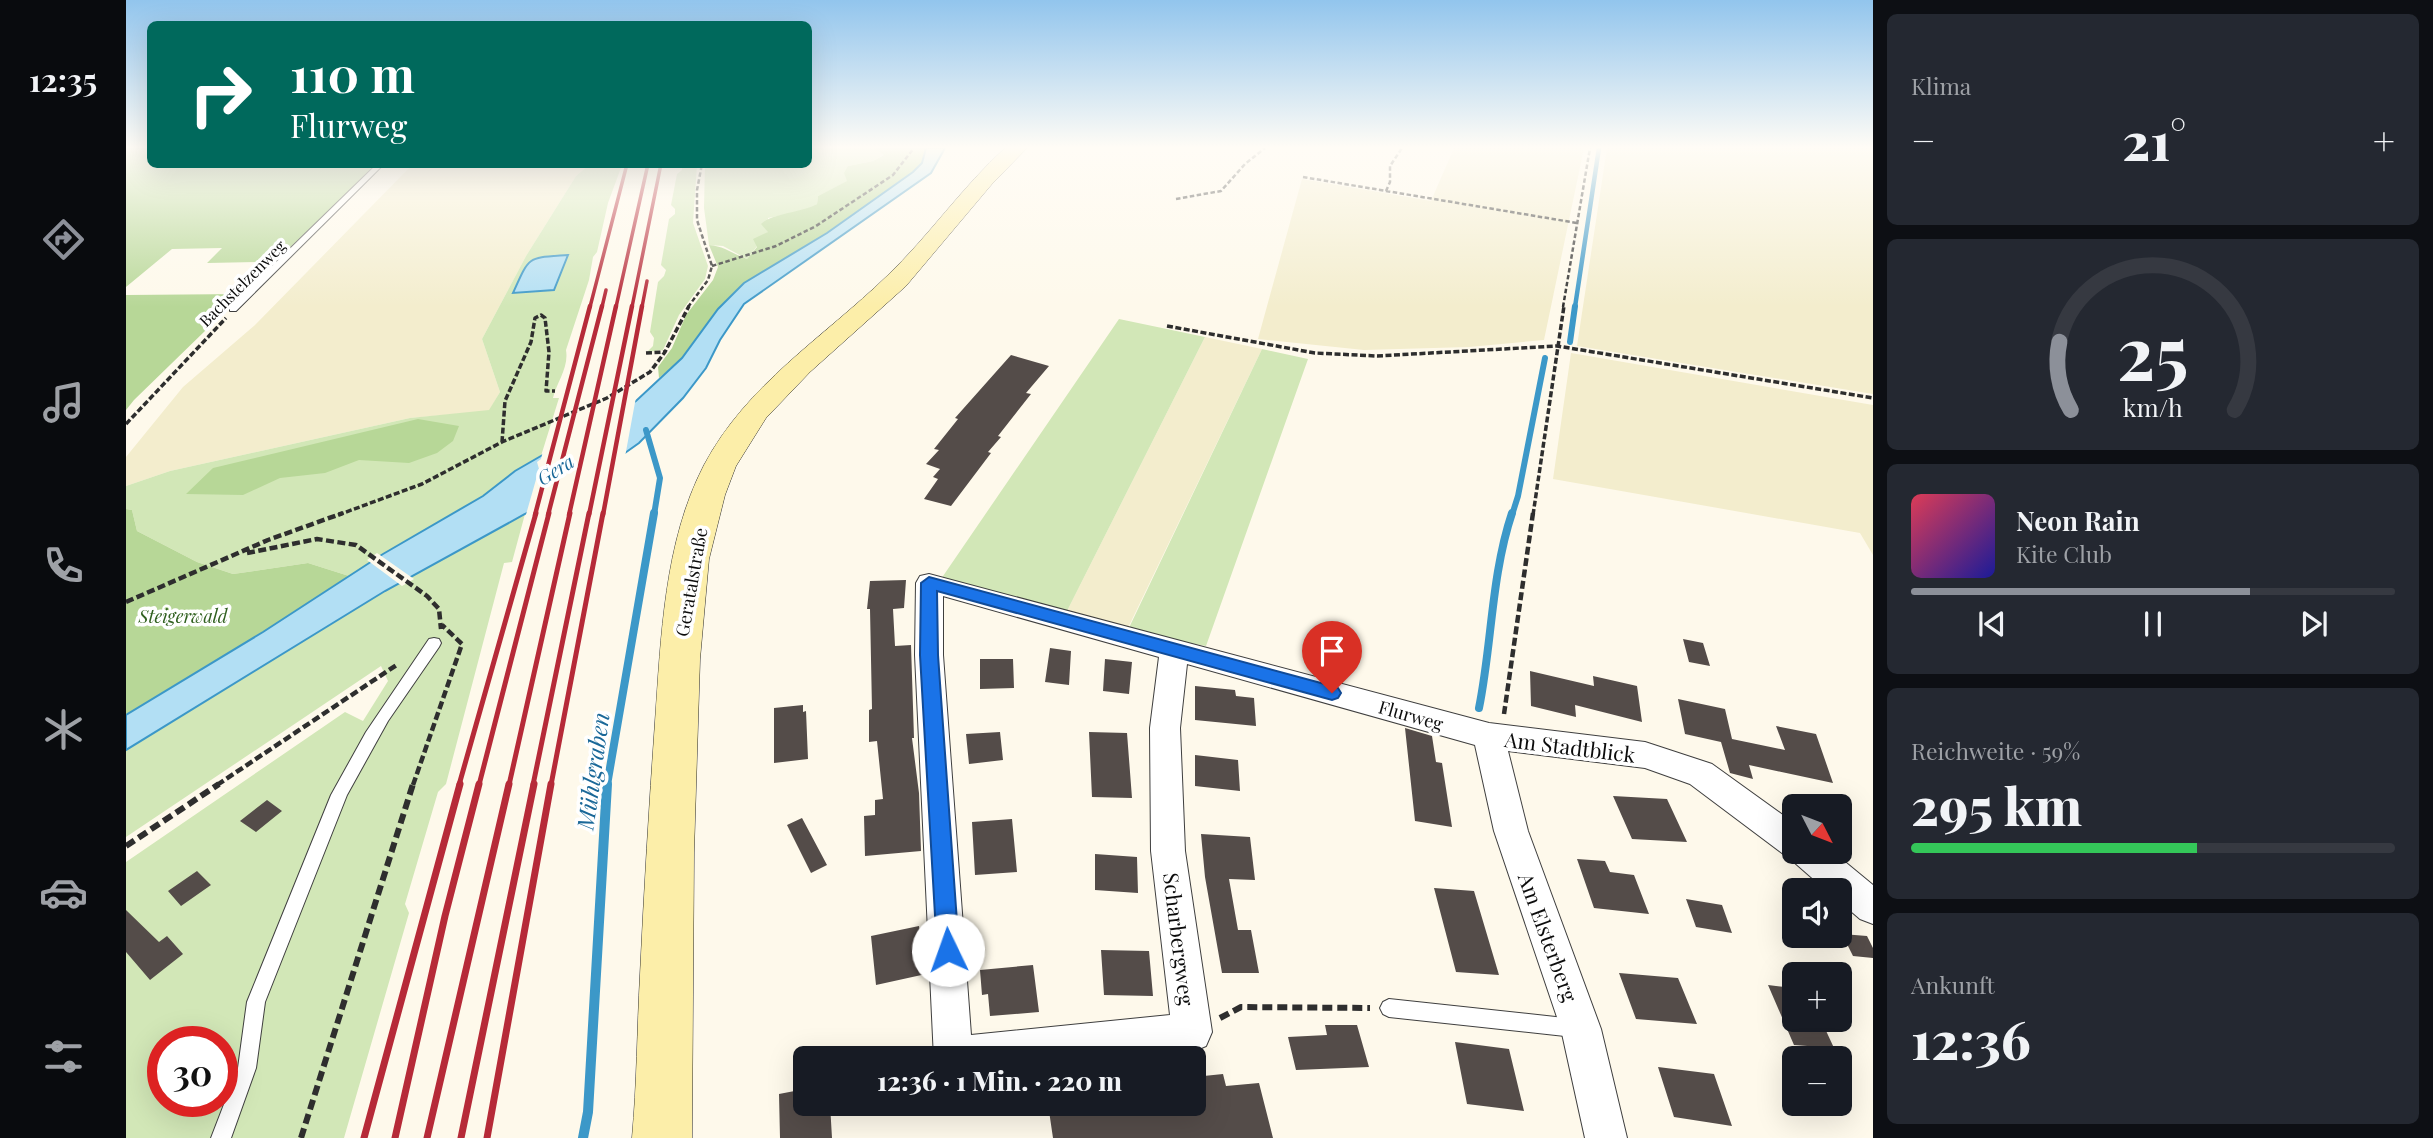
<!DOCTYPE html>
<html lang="de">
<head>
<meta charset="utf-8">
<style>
	body { margin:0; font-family:"Playfair Display",serif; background:#242831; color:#f1f3f6; height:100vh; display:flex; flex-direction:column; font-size:26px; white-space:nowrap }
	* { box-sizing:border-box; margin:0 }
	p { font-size:23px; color:#9ea1a6 }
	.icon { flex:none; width:38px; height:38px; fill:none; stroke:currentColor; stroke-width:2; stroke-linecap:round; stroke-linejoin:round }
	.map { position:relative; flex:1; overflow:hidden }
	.sheet { display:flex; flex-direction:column; gap:14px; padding:14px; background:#0d0f14; width:560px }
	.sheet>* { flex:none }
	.hud { position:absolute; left:21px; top:21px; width:665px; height:147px; border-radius:10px; box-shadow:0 7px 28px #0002; background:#00695c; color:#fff; overflow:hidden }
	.needle { width:46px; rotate:132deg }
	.tools { position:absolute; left:1656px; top:794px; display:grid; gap:14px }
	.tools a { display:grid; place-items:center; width:70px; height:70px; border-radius:10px; background:#171b24; box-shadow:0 7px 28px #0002; font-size:35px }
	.speed { position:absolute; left:21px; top:1026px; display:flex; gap:14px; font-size:35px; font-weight:700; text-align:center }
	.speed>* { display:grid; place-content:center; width:91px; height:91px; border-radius:50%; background:#171b24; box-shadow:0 7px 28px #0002; line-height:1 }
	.speed .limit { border:10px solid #d22; background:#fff; color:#111 }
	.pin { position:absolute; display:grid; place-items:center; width:60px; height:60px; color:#fff; margin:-72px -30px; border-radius:50% 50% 50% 0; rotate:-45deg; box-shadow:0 0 7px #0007 }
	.pin .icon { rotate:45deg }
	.me { position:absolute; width:77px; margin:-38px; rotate:357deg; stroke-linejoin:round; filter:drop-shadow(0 0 5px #0008) }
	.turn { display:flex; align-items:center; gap:24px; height:147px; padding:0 28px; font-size:32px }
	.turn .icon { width:91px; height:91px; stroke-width:2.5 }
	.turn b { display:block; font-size:49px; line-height:60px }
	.big { font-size:52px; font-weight:800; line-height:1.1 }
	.sheet .card { flex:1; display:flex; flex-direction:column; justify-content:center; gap:10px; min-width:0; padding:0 24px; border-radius:10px; background:#242831 }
	.sheet .dial { align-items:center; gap:0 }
	.dial svg { height:182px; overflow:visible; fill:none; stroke:#363941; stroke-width:7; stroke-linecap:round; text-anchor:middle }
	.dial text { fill:#f1f3f6; stroke:none }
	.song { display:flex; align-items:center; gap:21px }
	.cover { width:84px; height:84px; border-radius:10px; background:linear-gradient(135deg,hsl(350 70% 55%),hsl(240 70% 35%)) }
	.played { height:7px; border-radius:4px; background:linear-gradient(90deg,#8c9099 70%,#363941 70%) }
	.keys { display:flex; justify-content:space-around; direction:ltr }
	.heat { display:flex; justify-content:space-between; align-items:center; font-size:38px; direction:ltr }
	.charge { height:10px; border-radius:5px; background:linear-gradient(90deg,#34c759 59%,#363941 0) }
	.trip { position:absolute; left:667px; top:1046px; width:413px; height:70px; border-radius:10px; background:#171b24; box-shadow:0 7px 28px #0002; font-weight:800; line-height:70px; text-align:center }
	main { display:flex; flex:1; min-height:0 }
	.menu { display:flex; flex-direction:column; width:126px; justify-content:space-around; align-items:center; background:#090b0e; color:#9ea1a6 }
	.menu .icon { width:49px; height:49px }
	.menu .selected { color:#8c9099 }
	.menu b { font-size:32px; color:#f1f3f6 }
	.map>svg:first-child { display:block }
</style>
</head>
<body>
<main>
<nav class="menu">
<b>12:35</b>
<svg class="icon selected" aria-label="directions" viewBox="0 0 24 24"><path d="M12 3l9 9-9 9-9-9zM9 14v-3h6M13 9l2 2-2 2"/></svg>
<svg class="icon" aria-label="music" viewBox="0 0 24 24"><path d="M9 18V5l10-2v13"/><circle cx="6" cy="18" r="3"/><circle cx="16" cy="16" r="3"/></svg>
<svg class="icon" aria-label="phone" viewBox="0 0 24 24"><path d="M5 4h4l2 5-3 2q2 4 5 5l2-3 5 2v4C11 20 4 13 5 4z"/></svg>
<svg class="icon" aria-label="climate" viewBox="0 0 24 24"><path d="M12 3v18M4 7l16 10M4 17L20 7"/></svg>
<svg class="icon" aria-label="car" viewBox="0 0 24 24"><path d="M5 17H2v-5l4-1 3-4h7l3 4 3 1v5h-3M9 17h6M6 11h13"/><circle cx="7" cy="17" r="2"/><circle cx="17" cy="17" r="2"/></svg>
<svg class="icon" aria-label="filters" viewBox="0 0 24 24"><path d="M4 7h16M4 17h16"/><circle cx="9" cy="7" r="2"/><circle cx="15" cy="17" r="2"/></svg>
</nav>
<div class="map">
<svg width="1747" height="1138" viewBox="0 0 1747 1138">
	<rect width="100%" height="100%" fill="#fef9eb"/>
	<path fill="#f3edcd" d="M1328,148H1458L1418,340L1343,347L1238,350L1132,339L1176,179L1305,201Z
		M1481,148H1747V394L1451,346Z
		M286,165H463L450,176L400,256L356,339L374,392L363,411L284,418L44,471L0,486V457L57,387L129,325Z
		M1079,337L1136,349L1000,632L941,611Z
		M1445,353L1747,405V555L1734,533L1427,479Z"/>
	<path fill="#d2e7b7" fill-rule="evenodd" d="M683,148H748L759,154L747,161L722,166V181L692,196L691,204L677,211L642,218V232L621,259L597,246L583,245L578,208L579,165L682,164Z
		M463,165H496L482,203L471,252L467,257L463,280L440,350C443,368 431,381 427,398H433L415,456L389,471L357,496L223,576L182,563L107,574L71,562L11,531L6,510L0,509V486L44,471L284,418L363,410L374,392L356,339L400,256L450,176Z
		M556,165H571L567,223L582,266L579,279L553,315L537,350L521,352L527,346L528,338L524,332L532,282L538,276L540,270L535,265L543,219L549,214V209L545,205L551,174L556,170Z
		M993,319L1079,337L941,611L815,579Z
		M1136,349L1182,359L1080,646L1001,632Z
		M399,514L386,562L378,563L320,784L312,792L279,904L283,913L218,1138H0V862L219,712L237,721L262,681L255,666L0,837V750L259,591ZM37,1041H96V1101H37Z"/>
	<path fill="#b7d797" d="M0,148H24V164L250,165L159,252L141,253L131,262L81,263L96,248L46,249L0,287Z
		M748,148H800L796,163L787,172L701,233L618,283L592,309L556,358L533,378L532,367L546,348L560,315L587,280L592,267L583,245C598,246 607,254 621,259L631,247L627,239L642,232L635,224C647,213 674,213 691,204L692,196L721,181L718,173L722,166L747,161L758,155Z
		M117,294L8,400L0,410V295Z
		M292,419L333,426L327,441L311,453L283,463L233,460L199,473L154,478L117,495L60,494L87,468Z
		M0,509L6,510L11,531L71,562L107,574L182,563L223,576L137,632L0,715Z"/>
	<path fill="#b2dff4" stroke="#3c98c8" stroke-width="2" d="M800,148H819L805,173L618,304L594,340L580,368L557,398L513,443L482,465L399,514L259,591L0,750V715L137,632L257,554L357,496L389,471L510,401L556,358L592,309L618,283L701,233L787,172L796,163Z
		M442,255L428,290L387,293C404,255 401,258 442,255Z"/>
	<path fill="#fef9eb" d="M510,397L499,457L399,518L413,469L411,462L415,459L417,451Z
		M251,553L288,579L276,586L241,560Z"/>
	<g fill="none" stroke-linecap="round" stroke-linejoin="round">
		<path stroke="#3c98c8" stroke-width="4.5" d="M1449,307L1473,148"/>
		<path stroke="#3c98c8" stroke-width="6" d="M1444,342L1449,306
			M520,430L534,478L528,515
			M1386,515L1392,496L1419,358"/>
		<path stroke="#3c98c8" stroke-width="8" d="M1353,708C1366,644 1365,576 1386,513
			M481,785L528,513"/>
		<path stroke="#3c98c8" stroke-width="10" d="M457,1138L462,1112L481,784"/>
	</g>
	<path fill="#544c49" d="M885,355L923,366L900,393L905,394L872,436L875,437L862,452L865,453L825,506L798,499L812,479L807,477L814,469L800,464L813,450L808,449L832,419L829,418Z
		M780,580L778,608L767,609L769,646L785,645L788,738H786L793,793L795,851L739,856L738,816L749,815V800L757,799L751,741L743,742V710L746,709L744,609H741L744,581Z
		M1557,639L1577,643L1584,666L1563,662Z
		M924,648L945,651L943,685L919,682Z
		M854,659H887L888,688L854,689Z
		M979,659L1006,662L1003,694L977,691Z
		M1404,671L1468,686L1467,676L1511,686L1516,722L1449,705L1450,717L1405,706Z
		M1069,686L1109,690L1110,696L1128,698L1130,726L1069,720Z
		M1552,699L1599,709L1606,739L1659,750L1650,726L1690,734L1707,783L1623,765L1627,779L1604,773L1595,742L1559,734Z
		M677,705V712L680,711L682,759L648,763V708Z
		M1279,728L1306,736L1310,762L1316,763L1326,827L1289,821Z
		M874,732L877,760L843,764L840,734Z
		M963,732L1001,733L1006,798L966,797Z
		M1069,755L1112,760L1114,791L1069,786Z
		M1487,796L1541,799L1561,842L1506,839Z
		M141,800L156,811L130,832L114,821Z
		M676,818L701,865L685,873L661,825Z
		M886,819L891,872L849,875L846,822Z
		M1075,834L1124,837L1129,880L1103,879L1112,930H1125L1133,973H1096L1079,877Z
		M969,854L1011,857L1012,893L969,890Z
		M1451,859L1479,861L1484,872L1508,875L1523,914L1468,908Z
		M71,871L85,885L55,906L42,891Z
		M1308,888L1348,891L1373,975L1330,972Z
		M1560,899L1596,905L1606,933L1570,927Z
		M0,910L33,942L41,936L57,954L24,980L0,952Z
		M793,926L800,974L750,985L745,936Z
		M1716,934L1741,936L1747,948V958L1727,956Z
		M975,950L1023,951L1027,996L978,995Z
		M907,965L913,1012L864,1016L862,994L856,995L854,970Z
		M1493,973L1552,978L1571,1024L1510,1019Z
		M1642,985L1668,988V1020H1695L1708,1048L1668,1045Z
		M1199,1025H1231L1243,1067L1170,1070L1162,1037L1201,1035Z
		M1329,1042L1383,1049L1398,1111L1341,1104Z
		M1532,1067L1588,1074L1606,1126L1548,1117Z
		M1097,1074L1100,1086L1133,1083L1147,1138H927L922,1104H1068V1077Z
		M679,1089V1104H704L706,1138H654L653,1094Z"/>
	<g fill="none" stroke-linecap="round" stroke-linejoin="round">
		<g stroke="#3f3f3f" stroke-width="2">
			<path id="lane" d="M251,164H258L110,311H104V307Z
				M308,638L313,639L315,643L313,647L262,721L221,795L139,1002L130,1068L105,1138H85L112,1068L121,1002L205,795L240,732L303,639Z
				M1263,999L1448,1019L1454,1022L1457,1028L1454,1034L1448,1037L1263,1017L1257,1014L1254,1008L1257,1002Z"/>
		</g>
		<g stroke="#3f3f3f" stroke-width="2">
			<path id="street" d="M803,574L1363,723L1519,742L1586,764L1668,823V852H1707L1747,885V924L1734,919L1713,901V891H1701L1669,863L1666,856L1656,853L1564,784L1519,768L1382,751L1402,831L1475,1029L1501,1138H1459L1435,1029L1368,831L1349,745L1061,664L1054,728L1059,851L1086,1032L1080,1046L1066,1052L999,1059H808L789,655L790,583L794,576ZM817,596L1033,657L1024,728L1025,851L1044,1015L845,1035L817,655Z"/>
		</g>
		<g stroke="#2e2e2e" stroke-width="1">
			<path id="secondary" d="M879,148H901L866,184L780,286L684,372L640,418L610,466L599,495L583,559L574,659L568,852L566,1138H506C511,1084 511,1029 514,975C518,891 523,807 529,722C535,637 538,542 578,465C621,384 697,338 761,276C803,236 836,187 879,148Z"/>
		</g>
		<path stroke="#2e2e2e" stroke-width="2.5" stroke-dasharray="4.5 2.5" stroke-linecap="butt" d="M1177,177L1451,223
			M1260,191L1264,182V166L1276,148
			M1050,199L1095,191L1119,164L1139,148
			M586,266L650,246L690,226L767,175L788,148
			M562,307L582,280L586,266L571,220V190L576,164
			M1437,307L1464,148"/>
		<path stroke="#2e2e2e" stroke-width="3.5" stroke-dasharray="6 2.5" stroke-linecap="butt" d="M1041,326L1189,353L1251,356L1431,346L1747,398
			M520,353L538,352
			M0,424L100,318
			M376,442L379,401L405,342L409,318L415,315L419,318L423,352L420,391H429
			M212,515L296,484L376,442L481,398L524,372L539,352L563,306
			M1407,515L1438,306"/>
		<path stroke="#2e2e2e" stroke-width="4.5" stroke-dasharray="8 3.5" stroke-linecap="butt" d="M121,553L191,539L230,545L301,596L313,609L315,629
			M0,602L142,540L217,513
			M1378,714L1407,513
			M91,785L272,664
			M287,785L336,644L316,625"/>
		<path stroke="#2e2e2e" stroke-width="6" stroke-dasharray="10 5" stroke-linecap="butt" d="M0,846L93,784
			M1094,1018L1115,1007L1244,1008
			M175,1138L287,784"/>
		<use href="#lane" fill="#fff" fill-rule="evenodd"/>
		<use href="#street" fill="#fff" fill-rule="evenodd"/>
		<use href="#secondary" fill="#fceea9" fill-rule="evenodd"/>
		<path stroke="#b62a38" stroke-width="3.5" d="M464,307L501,164
			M476,307L480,290
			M490,307L522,164
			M506,307L535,164
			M516,307L521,281"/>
		<path stroke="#b62a38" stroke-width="4.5" d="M409,515L464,306
			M422,515L476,306
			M443,515L490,306
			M463,515L506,306
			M477,515L516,306"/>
		<path stroke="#b62a38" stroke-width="5" d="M333,785L410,513
			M353,785L423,513
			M383,785L444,513
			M407,785L463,513
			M425,785L477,513"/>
		<path stroke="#b62a38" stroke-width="7" d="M238,1138L334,784
			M269,1138L319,916L353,784
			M301,1138L383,784
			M335,1138L408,784
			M361,1138L425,784"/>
	</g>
	<linearGradient id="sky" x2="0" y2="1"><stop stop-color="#92c5ed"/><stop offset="0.48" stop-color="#fffcf6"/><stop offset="1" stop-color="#fffcf6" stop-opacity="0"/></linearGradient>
	<rect width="1747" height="307" fill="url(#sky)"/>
	<path fill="#1a73e8" stroke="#114b97" stroke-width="2" d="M803,577L1206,686L1212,688L1215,693L1212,698L1206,700L811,591L812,655L833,950L830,957L822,961L814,957L811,950L794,655L795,583Z"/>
	<g text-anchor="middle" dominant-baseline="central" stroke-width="7" stroke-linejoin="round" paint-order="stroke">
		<g font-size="16" fill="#0c0c0c" stroke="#fff">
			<text transform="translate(116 283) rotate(-45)">Bachstelzenweg</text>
		</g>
		<g font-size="18" fill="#0c0c0c" stroke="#fff">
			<text transform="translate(565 582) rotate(-80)">Geratalstraße</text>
			<text transform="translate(1285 715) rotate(16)">Flurweg</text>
		</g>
		<g font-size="18" font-style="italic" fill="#30601f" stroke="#fff">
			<text x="57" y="616">Steigerwald</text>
		</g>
		<g font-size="19" font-style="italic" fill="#1a6898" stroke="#fff">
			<text transform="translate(429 469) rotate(-32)">Gera</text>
		</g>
		<g font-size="21" fill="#0c0c0c" stroke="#fff">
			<text transform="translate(1444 746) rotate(7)">Am Stadtblick</text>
			<text transform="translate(1423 937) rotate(70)">Am Elsterberg</text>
			<text transform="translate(1054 939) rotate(83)">Scharbergweg</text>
		</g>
		<g font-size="23" font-style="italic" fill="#1a6898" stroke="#fff">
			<text transform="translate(466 771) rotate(-82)">Mühlgraben</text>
		</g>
	</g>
</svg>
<div class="tools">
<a><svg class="needle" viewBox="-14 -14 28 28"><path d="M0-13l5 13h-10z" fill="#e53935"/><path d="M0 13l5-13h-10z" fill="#9ea1a6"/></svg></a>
<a><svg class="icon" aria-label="sound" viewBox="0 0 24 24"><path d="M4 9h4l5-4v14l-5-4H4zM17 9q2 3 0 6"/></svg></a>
<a>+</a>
<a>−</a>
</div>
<div class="speed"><div class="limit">30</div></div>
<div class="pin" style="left:1206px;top:693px;background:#d93025"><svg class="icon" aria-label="arrive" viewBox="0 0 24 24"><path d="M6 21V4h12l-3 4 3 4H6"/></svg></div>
<svg class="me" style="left:822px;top:950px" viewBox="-20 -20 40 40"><circle r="19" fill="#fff"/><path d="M0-13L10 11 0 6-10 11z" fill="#1a73e8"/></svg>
<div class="trip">12:36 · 1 Min. · 220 m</div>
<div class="hud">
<div class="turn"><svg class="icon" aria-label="right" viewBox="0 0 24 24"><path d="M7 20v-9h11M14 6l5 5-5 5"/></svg><div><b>110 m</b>Flurweg</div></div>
</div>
</div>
<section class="sheet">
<div class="card"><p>Klima</p>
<div class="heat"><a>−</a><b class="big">21°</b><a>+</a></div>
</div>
<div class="card dial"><svg viewBox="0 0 100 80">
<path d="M14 69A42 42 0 1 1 86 69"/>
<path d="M14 69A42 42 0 0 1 9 39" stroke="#8c9099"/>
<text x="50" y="56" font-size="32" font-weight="700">25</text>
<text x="50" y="72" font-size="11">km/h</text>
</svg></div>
<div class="card">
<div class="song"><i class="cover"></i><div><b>Neon Rain</b><p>Kite Club</p></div></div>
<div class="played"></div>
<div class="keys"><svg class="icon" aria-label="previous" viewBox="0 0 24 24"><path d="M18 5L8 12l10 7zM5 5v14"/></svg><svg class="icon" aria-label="pause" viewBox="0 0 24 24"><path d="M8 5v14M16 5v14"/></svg><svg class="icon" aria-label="next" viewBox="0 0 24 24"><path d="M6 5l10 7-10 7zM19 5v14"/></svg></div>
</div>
<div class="card"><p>Reichweite · 59%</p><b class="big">295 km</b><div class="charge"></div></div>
<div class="card"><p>Ankunft</p><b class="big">12:36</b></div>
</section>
</main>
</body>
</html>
